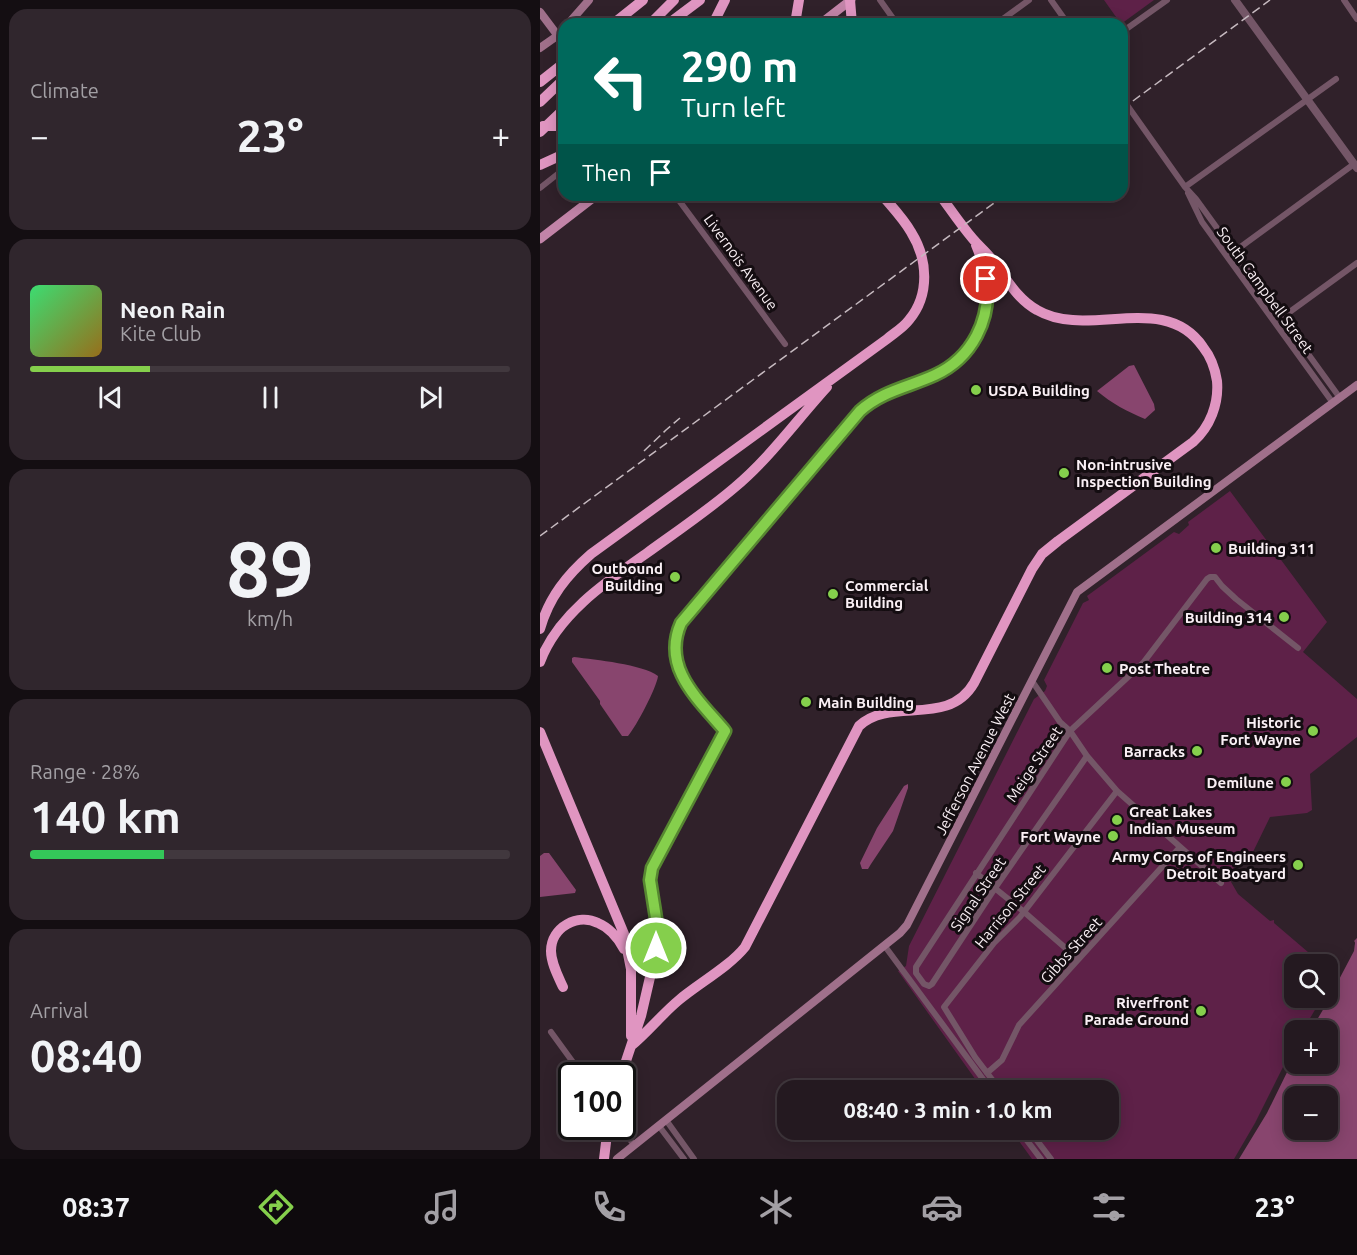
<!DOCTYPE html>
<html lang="en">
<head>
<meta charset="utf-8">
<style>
	body { margin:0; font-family:Ubuntu,sans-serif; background:#30262d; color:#f1f3f6; height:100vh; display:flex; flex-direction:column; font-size:22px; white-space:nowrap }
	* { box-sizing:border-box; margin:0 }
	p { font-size:20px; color:#a3a0a5 }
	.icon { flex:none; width:33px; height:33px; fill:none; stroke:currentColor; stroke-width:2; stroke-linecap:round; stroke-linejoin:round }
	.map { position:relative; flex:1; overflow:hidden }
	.drawer { display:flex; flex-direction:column; gap:9px; padding:9px; background:#140e12; width:540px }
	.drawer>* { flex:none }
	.guide { position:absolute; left:18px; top:18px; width:570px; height:183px; border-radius:18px; box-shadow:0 3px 15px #0003,0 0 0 2px #41383e; background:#00695c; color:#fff; overflow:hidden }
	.controls { position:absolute; left:744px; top:954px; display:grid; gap:12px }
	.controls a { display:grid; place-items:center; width:54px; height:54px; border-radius:12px; background:#241920; box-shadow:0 3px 15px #0003,0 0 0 2px #41383e; font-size:30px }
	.speed { position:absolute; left:18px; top:1062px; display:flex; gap:12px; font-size:30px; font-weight:700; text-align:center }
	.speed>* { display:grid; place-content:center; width:78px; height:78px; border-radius:50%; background:#241920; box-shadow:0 3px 15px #0003,0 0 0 2px #41383e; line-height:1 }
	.speed .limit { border:3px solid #111; border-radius:9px; background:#fff; color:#111 }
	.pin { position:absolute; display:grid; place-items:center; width:51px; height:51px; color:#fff; margin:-26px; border:3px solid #fff; border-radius:50%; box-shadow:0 2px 6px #0007 }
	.me { position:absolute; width:66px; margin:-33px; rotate:0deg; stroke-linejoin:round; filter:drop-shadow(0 0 4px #0008) }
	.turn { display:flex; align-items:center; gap:21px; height:126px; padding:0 24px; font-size:27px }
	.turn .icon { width:78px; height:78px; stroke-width:2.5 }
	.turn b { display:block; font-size:42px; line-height:51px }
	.then { display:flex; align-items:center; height:57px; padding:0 24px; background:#0003; gap:12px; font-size:22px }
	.big { font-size:45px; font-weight:700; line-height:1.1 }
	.drawer .tile { flex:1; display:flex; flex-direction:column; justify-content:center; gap:9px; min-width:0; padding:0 21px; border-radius:18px; background:#30262d }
	.drawer .dial { align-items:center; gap:0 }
	.dial b { font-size:78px; line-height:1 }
	.song { display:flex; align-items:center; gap:18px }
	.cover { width:72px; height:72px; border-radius:9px; background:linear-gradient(135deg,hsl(140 70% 55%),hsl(40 70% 35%)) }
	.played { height:6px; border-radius:3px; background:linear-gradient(90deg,#85cf4c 25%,#41383e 25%) }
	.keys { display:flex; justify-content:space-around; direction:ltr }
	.heat { display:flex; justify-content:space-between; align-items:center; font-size:33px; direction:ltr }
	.charge { height:9px; border-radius:4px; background:linear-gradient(90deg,#34c759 28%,#41383e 0) }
	.trip { position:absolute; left:237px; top:1080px; width:342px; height:60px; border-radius:18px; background:#241920; box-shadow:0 3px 15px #0003,0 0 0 2px #41383e; font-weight:700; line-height:60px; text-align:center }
	.menu { display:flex; height:96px; justify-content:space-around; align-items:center; background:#0e0a0d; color:#a3a0a5 }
	.menu .icon { width:42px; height:42px }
	.menu .selected { color:#85cf4c }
	.menu b { font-size:27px; color:#f1f3f6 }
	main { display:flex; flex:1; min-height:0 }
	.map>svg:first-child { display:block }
</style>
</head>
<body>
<main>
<section class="drawer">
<div class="tile"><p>Climate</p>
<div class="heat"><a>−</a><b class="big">23°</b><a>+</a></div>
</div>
<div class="tile">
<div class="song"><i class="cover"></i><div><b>Neon Rain</b><p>Kite Club</p></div></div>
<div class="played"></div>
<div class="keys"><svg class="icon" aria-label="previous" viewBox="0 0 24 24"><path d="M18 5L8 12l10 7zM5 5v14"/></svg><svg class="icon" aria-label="pause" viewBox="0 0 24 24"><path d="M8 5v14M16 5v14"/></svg><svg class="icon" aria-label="next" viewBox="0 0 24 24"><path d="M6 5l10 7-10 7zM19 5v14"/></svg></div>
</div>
<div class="tile dial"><b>89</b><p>km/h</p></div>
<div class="tile"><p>Range · 28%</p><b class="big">140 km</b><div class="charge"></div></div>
<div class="tile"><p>Arrival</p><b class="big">08:40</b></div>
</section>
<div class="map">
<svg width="817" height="1159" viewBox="0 0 817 1159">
	<rect width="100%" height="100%" fill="#30212a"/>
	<path fill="#5e2148" d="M564,0H614L581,24Z
		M690,491L787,622L763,652L817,699V737L770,774L772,810L767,813L730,817L712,854L687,875L698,894L730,921L734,920V923L782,964H754V998H785L766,1030H754V1051L696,1159H492L471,1130H568V1090H443L358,971L366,966L369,946L494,699L505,691L507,686L504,680L543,603L549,600L547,596L634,532L639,534L649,525L648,522Z"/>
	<path fill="#88456e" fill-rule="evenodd" d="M594,365L614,404L615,410L605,419C588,412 571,403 557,391L589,366Z
		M34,657C56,660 102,664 118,676C117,687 96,727 88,736H82L60,704V701L32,662V658Z
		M368,784V788L353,831L331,864L328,869H322L320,863L337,828L364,786Z
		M4,853H9L36,890L35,893L0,897V856Z
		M817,938V1159H696L754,1051V1064H788V1030H766L788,998L815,943L814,941ZM754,1096H788V1130H754Z"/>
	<path fill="#30212a" d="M814,941L815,943L814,951L784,1008L771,1030H763L782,998H788V989L793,976Z
		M754,1048V1058L727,1113L699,1159H694L715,1123L750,1053Z"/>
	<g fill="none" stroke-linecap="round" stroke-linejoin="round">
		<path stroke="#745667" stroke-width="6" d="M340,0L357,24
			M511,0L528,24
			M804,0L817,19
			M456,24L489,0
			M582,32L627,0
			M582,98L645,187L656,199L800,398
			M645,187L796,79
			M0,188L24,169
			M648,193L662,222L793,403
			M135,195L245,344
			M691,254L814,164
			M740,319L817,263
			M492,681L520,722L530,731L547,756L577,791L681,883
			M547,756L455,888L392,984L389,986L384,984L376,973V967L530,731L603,663L667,579L670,577H675L682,586L696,599L758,648
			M436,873L483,911L538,959
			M344,945L451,1090
			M11,1032L43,1076
			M447,1073L462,1060L479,1025L640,847
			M460,1090L435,1057L404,1007L454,943L480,917L577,791
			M126,1120L154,1159
			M80,1126L94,1145
			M119,1126L144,1159
			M479,1130L501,1159
			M489,1130L511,1159"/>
		<path stroke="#745667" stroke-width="8" d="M695,0L817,168"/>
		<path stroke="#a0708b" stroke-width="8" d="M0,12L24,44
			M28,24L49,0
			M0,48L17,36L24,29
			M77,1159L360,933L367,925L537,592L817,385"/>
		<path stroke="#c284a8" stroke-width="9" d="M280,24L311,0
			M0,239L57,195"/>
		<path stroke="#e095c1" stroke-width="10" d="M310,0L312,24
			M73,24L103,0
			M110,24L134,0
			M128,24L160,0
			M173,24L185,0
			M255,24L259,0
			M0,82L24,63
			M0,102L24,79
			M3,126H24
			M0,132L24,109
			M0,165L24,154
			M0,629C9,597 27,575 51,554L347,339C354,333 363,328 369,320C390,295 388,259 371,232C363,218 352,207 342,195
			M0,662C17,615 67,581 107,553C136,532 167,511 194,488C229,459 256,421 287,387
			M0,732L84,934L91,969V1036
			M23,987C18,976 11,963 11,951C11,927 38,913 58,923C70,928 78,938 84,949
			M91,1046C108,1032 122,1014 139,1000C158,984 190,966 205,947L319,726C351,696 408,728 434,683L492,569L502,554L518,541L653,442C670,427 679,404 677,381C675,368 671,357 663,347C624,290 548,340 497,310C475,298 464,274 449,256C444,250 438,245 433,239C421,225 411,210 400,195
			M81,1076L101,1016L114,960L116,925L110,880V873L114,863L185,731C160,702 115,661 144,619L320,411C341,391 368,387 394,375C448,351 457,295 436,245
			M64,1159L68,1126"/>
		<path stroke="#c6bac0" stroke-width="1.5" stroke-dasharray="9 4.5" stroke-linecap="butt" d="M582,109L730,0
			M104,451L126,430L140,418
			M0,536L465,195"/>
	</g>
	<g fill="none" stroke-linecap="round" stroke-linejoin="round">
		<g stroke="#568731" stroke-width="15">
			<path id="route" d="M116,948V918L110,880L112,868L185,731C159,700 121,668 141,623L320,411C342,391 369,387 395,375C432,358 452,319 446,279"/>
		</g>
		<use href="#route" stroke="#85cf4c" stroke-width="10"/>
	</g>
	<g fill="#85cf4c" stroke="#140d11" stroke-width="2">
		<circle cx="436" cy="390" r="6"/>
		<circle cx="524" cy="473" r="6"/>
		<circle cx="676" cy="548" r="6"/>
		<circle cx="135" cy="577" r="6"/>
		<circle cx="293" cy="594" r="6"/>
		<circle cx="744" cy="617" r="6"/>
		<circle cx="567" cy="668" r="6"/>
		<circle cx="266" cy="702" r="6"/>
		<circle cx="773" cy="731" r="6"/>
		<circle cx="657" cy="751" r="6"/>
		<circle cx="746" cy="782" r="6"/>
		<circle cx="577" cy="820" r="6"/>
		<circle cx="573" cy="836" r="6"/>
		<circle cx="758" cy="865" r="6"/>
		<circle cx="661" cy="1011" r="6"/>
	</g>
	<g text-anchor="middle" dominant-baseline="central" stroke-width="6" stroke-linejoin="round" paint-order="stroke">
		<g font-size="15" fill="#faf0f5" stroke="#140d11">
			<text transform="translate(201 262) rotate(54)">Livernois Avenue</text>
			<text transform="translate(725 290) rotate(54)">South Campbell Street</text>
			<text transform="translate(435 764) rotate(-63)">Jefferson Avenue West</text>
			<text transform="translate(494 764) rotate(-56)">Meige Street</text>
			<text transform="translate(438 894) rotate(-56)">Signal Street</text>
			<text transform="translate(470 906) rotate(-51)">Harrison Street</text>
			<text transform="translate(531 950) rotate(-48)">Gibbs Street</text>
		</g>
		<g font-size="15" font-weight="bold" fill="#faf0f5" stroke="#140d11" text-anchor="end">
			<text x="448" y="390" text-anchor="start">USDA Building</text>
			<text x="536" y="464" text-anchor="start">Non-intrusive<tspan x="536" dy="17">Inspection Building</tspan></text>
			<text x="688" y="548" text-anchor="start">Building 311</text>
			<text x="123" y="568">Outbound<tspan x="123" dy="17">Building</tspan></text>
			<text x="305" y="585" text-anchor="start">Commercial<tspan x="305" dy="17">Building</tspan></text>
			<text x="732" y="617">Building 314</text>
			<text x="579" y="668" text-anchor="start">Post Theatre</text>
			<text x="278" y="702" text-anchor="start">Main Building</text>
			<text x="761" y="722">Historic<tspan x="761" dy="17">Fort Wayne</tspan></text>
			<text x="645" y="751">Barracks</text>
			<text x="734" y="782">Demilune</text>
			<text x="589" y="811" text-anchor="start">Great Lakes<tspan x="589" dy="17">Indian Museum</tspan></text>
			<text x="561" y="836">Fort Wayne</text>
			<text x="746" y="856">Army Corps of Engineers<tspan x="746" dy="17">Detroit Boatyard</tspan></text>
			<text x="649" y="1002">Riverfront<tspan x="649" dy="17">Parade Ground</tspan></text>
		</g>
	</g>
</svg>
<div class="controls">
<a><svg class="icon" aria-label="search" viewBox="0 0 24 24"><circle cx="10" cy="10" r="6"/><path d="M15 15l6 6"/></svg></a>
<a>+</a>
<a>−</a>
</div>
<div class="speed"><div class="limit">100</div></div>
<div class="pin" style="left:446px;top:279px;background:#d93025"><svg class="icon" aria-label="arrive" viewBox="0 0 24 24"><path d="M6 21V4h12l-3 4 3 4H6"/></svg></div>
<svg class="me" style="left:116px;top:948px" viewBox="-20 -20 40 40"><circle r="17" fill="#85cf4c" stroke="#fff" stroke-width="3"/><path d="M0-11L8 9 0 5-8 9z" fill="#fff"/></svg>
<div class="trip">08:40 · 3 min · 1.0 km</div>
<div class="guide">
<div class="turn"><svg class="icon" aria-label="left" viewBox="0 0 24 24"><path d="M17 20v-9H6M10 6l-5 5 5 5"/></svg><div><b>290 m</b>Turn left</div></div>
<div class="then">Then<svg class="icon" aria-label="arrive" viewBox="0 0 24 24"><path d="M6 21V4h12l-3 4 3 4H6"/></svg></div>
</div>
</div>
</main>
<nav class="menu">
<b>08:37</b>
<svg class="icon selected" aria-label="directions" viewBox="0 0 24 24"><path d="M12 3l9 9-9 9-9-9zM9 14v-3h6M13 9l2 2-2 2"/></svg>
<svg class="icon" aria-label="music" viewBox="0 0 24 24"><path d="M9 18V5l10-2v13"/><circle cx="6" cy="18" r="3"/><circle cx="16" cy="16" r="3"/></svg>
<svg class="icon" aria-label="phone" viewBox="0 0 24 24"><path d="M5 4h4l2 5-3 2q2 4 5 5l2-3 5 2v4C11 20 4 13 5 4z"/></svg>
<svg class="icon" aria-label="climate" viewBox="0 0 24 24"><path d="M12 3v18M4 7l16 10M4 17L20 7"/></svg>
<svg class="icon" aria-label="car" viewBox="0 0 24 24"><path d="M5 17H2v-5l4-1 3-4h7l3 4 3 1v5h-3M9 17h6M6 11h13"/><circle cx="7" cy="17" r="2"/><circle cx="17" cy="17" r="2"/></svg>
<svg class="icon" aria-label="filters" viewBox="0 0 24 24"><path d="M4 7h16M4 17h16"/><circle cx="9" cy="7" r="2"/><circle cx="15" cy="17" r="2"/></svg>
<b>23°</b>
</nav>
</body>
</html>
